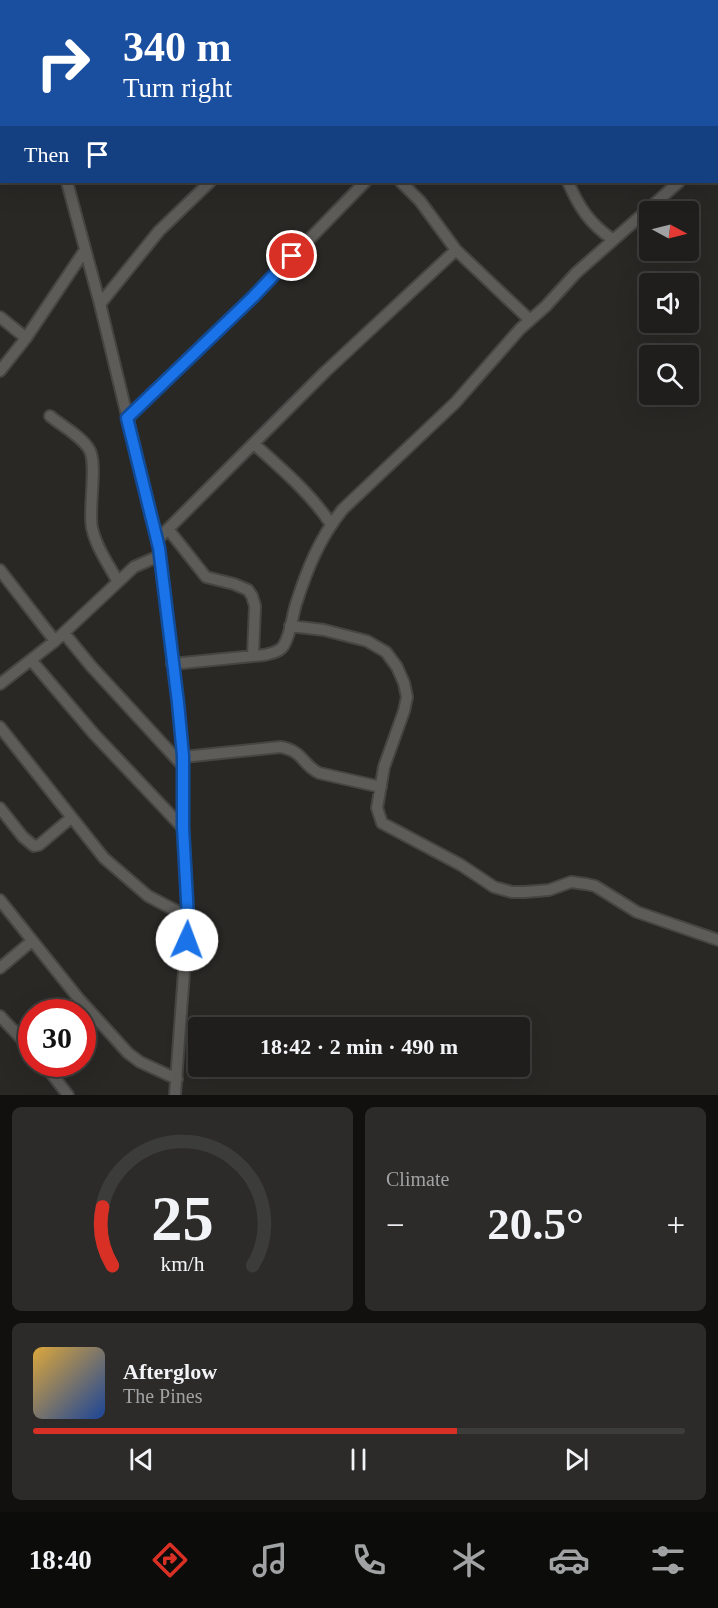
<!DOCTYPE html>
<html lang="en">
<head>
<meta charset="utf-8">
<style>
	body { margin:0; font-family:"Times New Roman",serif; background:#2c2b29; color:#f1f3f6; height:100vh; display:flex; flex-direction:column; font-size:22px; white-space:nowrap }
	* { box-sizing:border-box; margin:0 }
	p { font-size:20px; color:#a1a2a3 }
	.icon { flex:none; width:33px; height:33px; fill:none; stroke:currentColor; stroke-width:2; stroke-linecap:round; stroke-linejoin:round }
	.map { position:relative; height:1095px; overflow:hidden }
	.sheet { display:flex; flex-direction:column; gap:12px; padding:12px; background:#11100f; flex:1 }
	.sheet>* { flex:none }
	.banner { position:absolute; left:0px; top:0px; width:718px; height:183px; box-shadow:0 6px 24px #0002,0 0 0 2px #3c3c3b; background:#1a4fa0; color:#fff; overflow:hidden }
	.needle { width:39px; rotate:97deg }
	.fabs { position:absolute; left:639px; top:201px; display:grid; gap:12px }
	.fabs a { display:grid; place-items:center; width:60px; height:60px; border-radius:6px; background:#1f1e1c; box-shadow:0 6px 24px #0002,0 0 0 2px #3c3c3b; font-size:30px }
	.speed { position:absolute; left:18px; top:999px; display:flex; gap:12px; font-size:30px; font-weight:700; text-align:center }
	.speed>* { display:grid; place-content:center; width:78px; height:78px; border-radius:50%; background:#1f1e1c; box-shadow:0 6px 24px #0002,0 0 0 2px #3c3c3b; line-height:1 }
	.speed .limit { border:9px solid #d22; background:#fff; color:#111 }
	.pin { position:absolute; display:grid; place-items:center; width:51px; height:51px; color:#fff; margin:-26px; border:3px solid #fff; border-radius:50%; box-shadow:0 2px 6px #0007 }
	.me { position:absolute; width:66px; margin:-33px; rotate:2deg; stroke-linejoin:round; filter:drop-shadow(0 0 4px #0008) }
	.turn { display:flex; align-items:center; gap:21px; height:126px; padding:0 24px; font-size:27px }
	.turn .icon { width:78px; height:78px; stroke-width:2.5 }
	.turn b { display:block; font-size:42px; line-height:51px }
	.then { display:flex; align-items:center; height:57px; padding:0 24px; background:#0003; gap:12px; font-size:22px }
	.big { font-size:45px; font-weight:600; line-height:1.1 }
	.sheet .card { flex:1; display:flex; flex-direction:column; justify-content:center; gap:9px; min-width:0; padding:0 21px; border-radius:9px; background:#2c2b29 }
	.sheet .dial { align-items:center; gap:0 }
	.dial svg { height:156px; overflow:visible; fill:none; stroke:#3c3c3b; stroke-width:7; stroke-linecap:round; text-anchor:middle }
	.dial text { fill:#f1f3f6; stroke:none }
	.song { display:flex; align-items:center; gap:18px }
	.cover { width:72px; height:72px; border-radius:9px; background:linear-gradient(135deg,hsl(40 70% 55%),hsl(220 70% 35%)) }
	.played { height:6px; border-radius:3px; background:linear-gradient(90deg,#d93025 65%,#3c3c3b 65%) }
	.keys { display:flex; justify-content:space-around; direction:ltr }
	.heat { display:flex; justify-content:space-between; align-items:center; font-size:33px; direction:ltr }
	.sheet .tiles { flex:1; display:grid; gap:12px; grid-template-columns:1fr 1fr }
	.card:last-child { grid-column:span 2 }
	.trip { position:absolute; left:188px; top:1017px; width:342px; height:60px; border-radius:6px; background:#1f1e1c; box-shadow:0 6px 24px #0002,0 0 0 2px #3c3c3b; font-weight:600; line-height:60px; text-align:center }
	.tabs { display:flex; height:96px; justify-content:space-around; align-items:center; background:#0c0c0b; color:#a1a2a3 }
	.tabs .icon { width:42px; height:42px }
	.tabs .on { color:#d93025 }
	.tabs b { font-size:27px; color:#f1f3f6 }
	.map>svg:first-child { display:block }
</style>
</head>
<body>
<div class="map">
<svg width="718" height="1095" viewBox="0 0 718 1095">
	<rect width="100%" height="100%" fill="#292825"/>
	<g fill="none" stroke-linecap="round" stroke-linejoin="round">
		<g stroke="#454542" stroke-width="14">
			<path id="minor" d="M13,0L14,2
				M203,0L204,2
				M377,0L379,2
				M531,0L532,2
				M678,0L679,2
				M90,2L91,0
				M247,2L249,0
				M656,2L657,0
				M717,39L718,40
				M717,144L718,143
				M0,156L2,155
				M67,182L100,304L159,548L178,703L183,757V828L188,917L175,1095
				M401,182L420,201L456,250L530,320
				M568,182C579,207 589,223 612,239
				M100,304L159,231L210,182
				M0,317L26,338
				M0,371L26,338L85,250
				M50,416C62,426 81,436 89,449C98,463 88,508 92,528C96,547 109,565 118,582
				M127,418L253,297L365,182
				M254,444C282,469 310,493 331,524
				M168,529L206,577L234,584L248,590L252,596L255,606L253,655
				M157,540L325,372L456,250
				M0,570L55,641
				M290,626L324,630L367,641L386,652L397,667L404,683L407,697L404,711L384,767L377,808L382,823L461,865L494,887L512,892H525L549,890L571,882L586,884L595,886L637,912L718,940
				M64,633L91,666L183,766
				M31,660L94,734L183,828
				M172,664L264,655C272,653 280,652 284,645C291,633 292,617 296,604C307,569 320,537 343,509L455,403L520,329L546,306L576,273L679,182
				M0,684L55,641L134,567L159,556
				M0,727L104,858L148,896L188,917
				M183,757L280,747C304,751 302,765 319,773L381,787
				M0,808L23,837L34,846L39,845L71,818
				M0,900L79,999L128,1053L140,1062L177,1079
				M0,968L32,941
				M0,1016L32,1050
				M44,1064L68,1095"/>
		</g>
		<use href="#minor" stroke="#5d5c59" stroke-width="10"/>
	</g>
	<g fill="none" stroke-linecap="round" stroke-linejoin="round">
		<g stroke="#114b97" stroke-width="15">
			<path id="route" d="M187,940L188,917L183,828V756L178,703L159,548L127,418L253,297L292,256"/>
		</g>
		<use href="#route" stroke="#1a73e8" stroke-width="10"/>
	</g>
</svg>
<div class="fabs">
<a><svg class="needle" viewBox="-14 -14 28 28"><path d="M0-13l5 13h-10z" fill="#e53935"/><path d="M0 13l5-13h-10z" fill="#a1a2a3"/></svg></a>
<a><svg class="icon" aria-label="sound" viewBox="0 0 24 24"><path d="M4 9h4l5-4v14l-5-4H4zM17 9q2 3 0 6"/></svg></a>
<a><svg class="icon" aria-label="search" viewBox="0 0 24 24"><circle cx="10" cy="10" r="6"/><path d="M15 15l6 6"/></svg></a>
</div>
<div class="speed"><div class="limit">30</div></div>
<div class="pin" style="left:292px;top:256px;background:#d93025"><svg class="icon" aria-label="arrive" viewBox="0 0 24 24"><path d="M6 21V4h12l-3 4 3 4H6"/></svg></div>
<svg class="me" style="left:187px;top:940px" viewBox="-20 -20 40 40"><circle r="19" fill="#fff"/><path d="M0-13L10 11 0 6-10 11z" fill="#1a73e8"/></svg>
<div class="trip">18:42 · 2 min · 490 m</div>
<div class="banner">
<div class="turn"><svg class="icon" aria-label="right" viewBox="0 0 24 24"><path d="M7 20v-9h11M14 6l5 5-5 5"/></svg><div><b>340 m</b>Turn right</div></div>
<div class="then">Then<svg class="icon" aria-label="arrive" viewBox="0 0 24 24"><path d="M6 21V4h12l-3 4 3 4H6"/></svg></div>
</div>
</div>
<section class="sheet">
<div class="tiles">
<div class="card dial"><svg viewBox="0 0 100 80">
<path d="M14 69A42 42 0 1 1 86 69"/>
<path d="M14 69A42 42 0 0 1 9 39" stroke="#d93025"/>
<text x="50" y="56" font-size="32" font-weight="700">25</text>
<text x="50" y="72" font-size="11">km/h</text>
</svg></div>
<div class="card"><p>Climate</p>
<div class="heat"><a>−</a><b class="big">20.5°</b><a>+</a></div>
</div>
<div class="card">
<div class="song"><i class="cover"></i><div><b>Afterglow</b><p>The Pines</p></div></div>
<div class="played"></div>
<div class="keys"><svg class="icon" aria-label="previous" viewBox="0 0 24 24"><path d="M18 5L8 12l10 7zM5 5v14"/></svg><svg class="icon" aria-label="pause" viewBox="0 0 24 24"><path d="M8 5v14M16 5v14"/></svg><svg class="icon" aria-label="next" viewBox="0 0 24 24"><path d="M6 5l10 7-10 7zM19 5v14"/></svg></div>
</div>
</div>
</section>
<nav class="tabs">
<b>18:40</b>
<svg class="icon on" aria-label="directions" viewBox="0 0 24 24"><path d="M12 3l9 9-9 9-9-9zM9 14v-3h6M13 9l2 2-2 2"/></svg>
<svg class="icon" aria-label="music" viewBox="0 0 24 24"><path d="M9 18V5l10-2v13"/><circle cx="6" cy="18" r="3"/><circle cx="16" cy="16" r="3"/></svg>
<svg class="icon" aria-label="phone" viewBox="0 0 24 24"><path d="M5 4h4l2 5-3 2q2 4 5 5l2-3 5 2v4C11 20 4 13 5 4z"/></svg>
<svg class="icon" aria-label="climate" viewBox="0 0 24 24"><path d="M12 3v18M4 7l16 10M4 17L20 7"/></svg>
<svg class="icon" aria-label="car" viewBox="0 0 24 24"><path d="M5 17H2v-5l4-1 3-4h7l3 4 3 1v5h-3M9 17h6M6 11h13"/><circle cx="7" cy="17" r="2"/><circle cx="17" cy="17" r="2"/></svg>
<svg class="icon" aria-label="filters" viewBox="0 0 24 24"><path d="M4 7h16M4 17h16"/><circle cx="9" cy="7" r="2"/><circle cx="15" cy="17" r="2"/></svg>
</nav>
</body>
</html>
